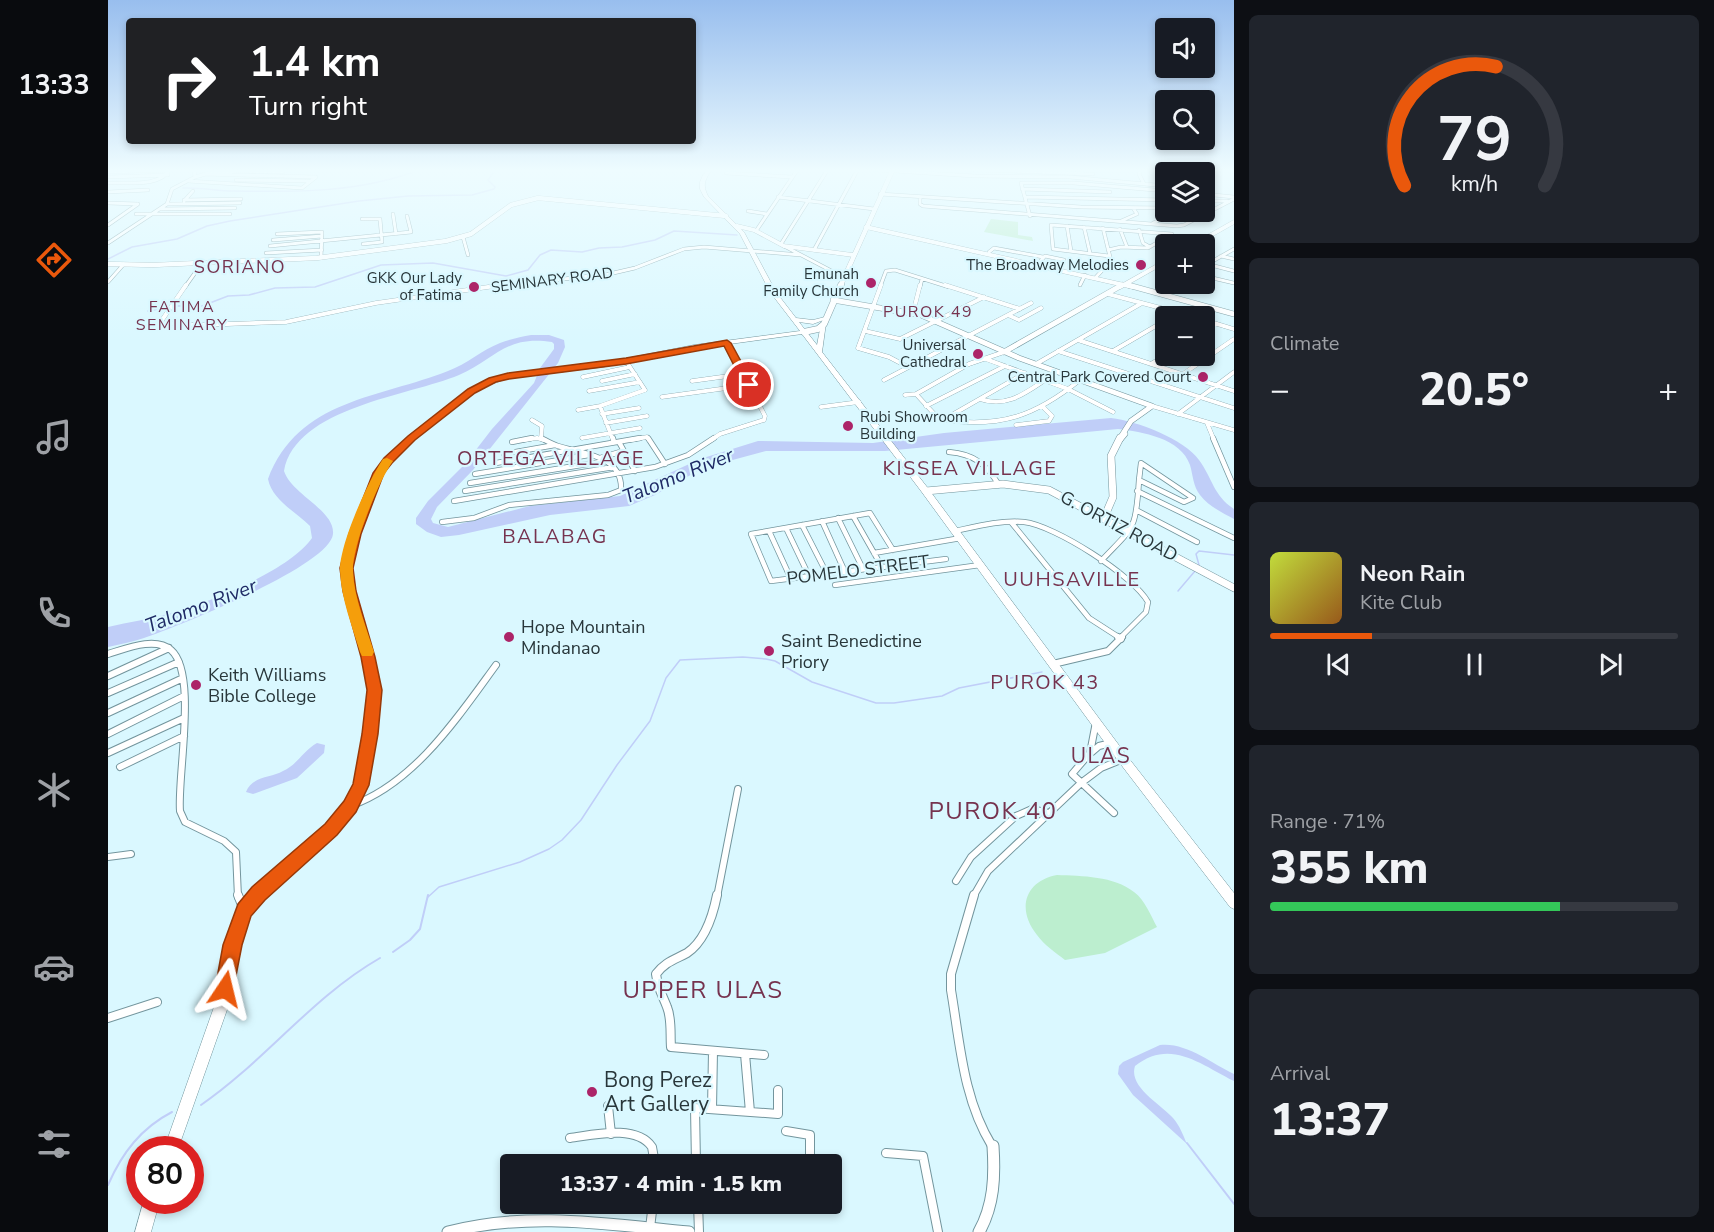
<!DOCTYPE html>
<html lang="en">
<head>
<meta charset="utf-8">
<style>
	body { margin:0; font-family:"Nunito Sans",sans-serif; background:#20242c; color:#f1f3f6; height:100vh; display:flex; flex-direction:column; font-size:22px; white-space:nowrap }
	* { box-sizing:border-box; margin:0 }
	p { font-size:20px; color:#9ea1a6 }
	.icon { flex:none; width:33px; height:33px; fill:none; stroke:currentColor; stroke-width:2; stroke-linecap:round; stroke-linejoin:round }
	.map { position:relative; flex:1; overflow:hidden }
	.sheet { display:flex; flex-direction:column; gap:15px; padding:15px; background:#0d0f14; width:480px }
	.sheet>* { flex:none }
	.guide { position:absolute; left:18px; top:18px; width:570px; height:126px; border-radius:6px; box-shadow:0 3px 9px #0003; background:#202124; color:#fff; overflow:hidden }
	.fabs { position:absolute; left:1047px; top:18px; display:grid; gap:12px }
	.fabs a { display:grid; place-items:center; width:60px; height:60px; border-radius:6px; background:#171b24; box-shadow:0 3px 9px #0003; font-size:30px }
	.speed { position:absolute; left:18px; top:1136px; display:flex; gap:12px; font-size:30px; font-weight:700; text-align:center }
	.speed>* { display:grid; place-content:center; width:78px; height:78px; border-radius:50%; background:#171b24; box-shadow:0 3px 9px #0003; line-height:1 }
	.speed .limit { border:9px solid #d22; background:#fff; color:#111 }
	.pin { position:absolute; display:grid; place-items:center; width:51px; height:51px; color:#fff; margin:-26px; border:3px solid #fff; border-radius:50%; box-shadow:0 2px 6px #0007 }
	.me { position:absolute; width:66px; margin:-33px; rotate:10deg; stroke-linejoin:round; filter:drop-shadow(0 0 4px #0008) }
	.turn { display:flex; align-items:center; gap:21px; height:126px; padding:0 24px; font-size:27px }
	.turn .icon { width:78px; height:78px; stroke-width:2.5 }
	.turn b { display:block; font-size:42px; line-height:51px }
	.big { font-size:45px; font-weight:800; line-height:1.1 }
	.sheet .tile { flex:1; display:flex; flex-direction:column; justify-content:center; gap:9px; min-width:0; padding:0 21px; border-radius:9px; background:#20242c }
	.sheet .dial { align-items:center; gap:0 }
	.dial svg { height:156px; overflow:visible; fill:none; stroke:#363941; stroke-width:7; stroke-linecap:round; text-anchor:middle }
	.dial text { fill:#f1f3f6; stroke:none }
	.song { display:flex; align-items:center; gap:18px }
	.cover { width:72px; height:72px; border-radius:9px; background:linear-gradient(135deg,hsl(70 70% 55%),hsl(30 70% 35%)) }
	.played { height:6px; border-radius:3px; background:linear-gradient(90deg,#ea580c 25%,#363941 25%) }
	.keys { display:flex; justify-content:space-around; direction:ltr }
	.heat { display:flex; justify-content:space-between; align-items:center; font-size:33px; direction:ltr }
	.charge { height:9px; border-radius:4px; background:linear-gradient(90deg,#34c759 71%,#363941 0) }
	.trip { position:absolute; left:392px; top:1154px; width:342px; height:60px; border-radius:6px; background:#171b24; box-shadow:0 3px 9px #0003; font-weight:800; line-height:60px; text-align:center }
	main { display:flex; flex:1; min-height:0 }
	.dock { display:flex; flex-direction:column; width:108px; justify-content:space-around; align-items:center; background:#090b0e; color:#9ea1a6 }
	.dock .icon { width:42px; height:42px }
	.dock .active { color:#ea580c }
	.dock b { font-size:27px; color:#f1f3f6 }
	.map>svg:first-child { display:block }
</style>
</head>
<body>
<main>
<nav class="dock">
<b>13:33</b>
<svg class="icon active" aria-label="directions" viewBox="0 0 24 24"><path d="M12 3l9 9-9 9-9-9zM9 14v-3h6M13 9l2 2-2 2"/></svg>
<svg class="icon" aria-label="music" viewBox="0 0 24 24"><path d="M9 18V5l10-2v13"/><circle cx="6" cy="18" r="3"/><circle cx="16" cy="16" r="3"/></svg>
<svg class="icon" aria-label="phone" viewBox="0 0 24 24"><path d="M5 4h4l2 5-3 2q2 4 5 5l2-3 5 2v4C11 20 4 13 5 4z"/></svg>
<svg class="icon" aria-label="climate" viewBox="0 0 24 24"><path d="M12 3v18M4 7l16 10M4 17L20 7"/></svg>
<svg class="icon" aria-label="car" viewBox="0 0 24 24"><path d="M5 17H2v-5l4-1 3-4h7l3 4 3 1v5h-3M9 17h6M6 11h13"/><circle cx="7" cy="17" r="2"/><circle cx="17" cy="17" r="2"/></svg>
<svg class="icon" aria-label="filters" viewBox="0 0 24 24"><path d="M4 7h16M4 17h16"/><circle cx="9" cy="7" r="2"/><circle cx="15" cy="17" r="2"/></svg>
</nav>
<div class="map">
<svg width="1126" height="1232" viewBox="0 0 1126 1232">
	<rect width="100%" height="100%" fill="#daf8ff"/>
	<path fill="#bceecf" d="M883,219L910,222V235L924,237L925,241L876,232Z
		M949,875C974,876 1006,876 1026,892C1037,900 1043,916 1049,927L997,953L957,960C947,952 936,945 929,935C908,909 917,881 949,875Z"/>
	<path fill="#c0cef8" d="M423,335H441L456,340L457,347L450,363L365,470L329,507L323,519L325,523L340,527L422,506L512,496L592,459L650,441L765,443L836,433L1003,418C1029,421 1076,439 1091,460C1105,479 1105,495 1126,509V519C1115,513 1100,506 1092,495C1085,486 1085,475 1082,465C1073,438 1034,432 1010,429L777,451H658L595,468L547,495L521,506L442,515L351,535L333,537L319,532L308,524V518L320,501L357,464L384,429L426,383L432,368L446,349V344L444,342C397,335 388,359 351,375C301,396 188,407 176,471C184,495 227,510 225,534C222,566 68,627 36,638C24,642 12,644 0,647V627C21,622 42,619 63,613C101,603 182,570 204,538L202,526C188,512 164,500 160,479C190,399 272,398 340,371C359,364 374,350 392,343C402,339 413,337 423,335Z
		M209,743L217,745L216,753L189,778L145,794L138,792C144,776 163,778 175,771C189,765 196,750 209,743Z
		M1052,1045C1078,1042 1103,1063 1126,1074V1081C1092,1064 1062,1038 1027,1066C1020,1087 1054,1105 1065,1118C1072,1126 1075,1135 1079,1144L1025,1095L1010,1074L1011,1066L1015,1062Z"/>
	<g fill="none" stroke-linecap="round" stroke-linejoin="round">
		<path stroke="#c0cef8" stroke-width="1.5" d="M91,171L99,169
			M75,188C92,187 109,191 126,191C189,192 253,193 313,169
			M0,259L24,247L69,239L99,226L122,221L251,201L300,196L364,195L386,189L387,187L380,180L388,169
			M65,306H94L120,296L141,295L167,288L207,287L273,265L325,263L398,276L420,270L432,255L443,250L474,252L491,248L514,247L547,240L566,231L629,235
			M40,311L61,307
			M1091,565L1088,554L1091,551L1126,555
			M1070,591L1087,571
			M320,897L331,887L412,862L441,849L454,840L473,820L509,765L542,721L558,678L572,660L635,657L658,659L667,661L704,682L768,703H786L834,696L851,688L934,672"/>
		<path stroke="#c0cef8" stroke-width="2" d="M285,952L302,940L312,929L320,895
			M93,1105C157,1061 204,997 272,958
			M1079,1143L1126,1204
			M0,1185C14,1153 33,1128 64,1112"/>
		<g stroke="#73959d" stroke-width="4">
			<path id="street-far4" d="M257,169H262
				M755,169L867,176L962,177L1058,186
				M846,169L985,174
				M1033,169L1031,174L1036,184
				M1071,169V172
				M1123,169L1126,172
				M0,172L62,170
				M618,173L684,177
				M96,174L208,177
				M109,174L128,171L175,172
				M0,177L60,175
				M87,177L116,169
				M128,180L201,181
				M80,181L194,188L208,177
				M0,183C18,182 52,188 62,169
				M1051,185L1050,177H1058
				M914,189L1002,192
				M0,192L40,190
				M772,194L973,207L1058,208
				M1096,194L1126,197
				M670,197L766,209
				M812,197V204L815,206L1069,226L1076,225L1126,199
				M917,197L1058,200
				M76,200L133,199
				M76,201L85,191
				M1096,201H1119
				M0,203L30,204
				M59,204L132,203
				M53,209L127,208
				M640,211L659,214
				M28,214H122
				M285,214L288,234
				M922,216L913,183H966L1058,191
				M254,219H272L274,242L255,244
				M1013,221L1029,214L1025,208
				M1045,223L1061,216L1060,212
				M0,225L30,204
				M959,226L963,251
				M976,227L982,253
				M1012,229L1019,247
				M1031,230L1035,243L1042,247
				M648,231L690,169
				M169,234L214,232L213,258
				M355,237L360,255
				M165,240L214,236
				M0,243L59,204L64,189L87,177L86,169
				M673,244L720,169
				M162,246L303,232L299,216
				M676,246L735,277
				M706,250L750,169
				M1000,250L1013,247L1040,248L1064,234L943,225L945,249L1001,256
				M881,252L886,248L935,257
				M158,253L214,250
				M1113,256L1126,259
				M930,264L937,256L956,260
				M1099,264L1126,271
				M1096,266L1126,249
				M1096,276L1126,283
				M988,277L1003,261L995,228
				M0,282L16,264
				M972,285L977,275
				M77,287L94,263
				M383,287L501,274L527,268L576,249L596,247L693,255
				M772,287L778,271L787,270L841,287
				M812,287L814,279"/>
		</g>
		<g stroke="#73959d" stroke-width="4.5">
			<path id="street-far3" d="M78,285L52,323L92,325L178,322L268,303L394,285
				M773,285L750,348L781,357L800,367
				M837,285L912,309
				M1000,294L1083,316
				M805,313L812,285
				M900,315L911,320L933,308
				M1096,320L1126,329
				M1096,329L1106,323
				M757,331L792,339L876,297
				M970,340L1126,391
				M950,351L1126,408
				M1005,351L1058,320
				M875,358L960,389L1005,412
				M928,364L1034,303
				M1043,364L1058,355
				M1075,374L1126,339
				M475,377L522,367
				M776,380L923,303
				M494,381L527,374
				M584,381L635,374
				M481,391L532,382
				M808,394L829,417L835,420C893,428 927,416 972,380
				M797,395L808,394L861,364L896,352
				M554,397L641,385
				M872,399C898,408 916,394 937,380
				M492,406L505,440
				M818,406L897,366
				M1044,406L1126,430
				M713,407L751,402
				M470,410L492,406L537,390L518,361
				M494,414L531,408
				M1070,414L1126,372
				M424,420L434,426L433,438
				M835,420L917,373
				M498,423L539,416
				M1099,423L1106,440
				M908,425L941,421L944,416L934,406
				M474,438L532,428
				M416,440L429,438L436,440
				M523,440L539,437L541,440
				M603,440L612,434L656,420L657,416L619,343"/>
		</g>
		<g stroke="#73959d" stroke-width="6">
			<path id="street-far2" d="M505,438L506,442
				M540,438L557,464
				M1105,438L1126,487
				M404,442L424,438
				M511,442L527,471
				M841,452C866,454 878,464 891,485
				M396,454L447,445
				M492,458L515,451
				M388,463L532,438
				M1033,463L1085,498L1076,502L1031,480Z
				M367,474L481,455
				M362,483L498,461
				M357,491L506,467
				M1029,491L1126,538
				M346,501L547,467L580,455L606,438
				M1028,510L1089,542
				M745,516L774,567
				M730,518L755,569
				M714,521L737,572
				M334,522L366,518L401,505L500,495L513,490C515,455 475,454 450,446C444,444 439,441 433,438
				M903,522L981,618L1012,638
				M694,525L719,574
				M678,528L701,576
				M661,531L683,579
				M847,531C870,526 893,520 916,522C946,525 1026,576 1040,602L1038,612L1012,638
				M785,550L762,513L643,534L663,581L838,559
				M766,553L853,538
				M993,561C1026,526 1028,531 1031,480
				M727,585L872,565"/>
		</g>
		<g stroke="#73959d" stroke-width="8">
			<path id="street-far1" d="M1010,637L1013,639
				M0,654C17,649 47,636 63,650C90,673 69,777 72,811L77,822L116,841L128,852L130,897
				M945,664L1000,651L1014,637
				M0,676L61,648
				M0,693L71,662
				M0,713L73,679
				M988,722L982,753L964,774L1006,813
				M0,734L76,696
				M984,752L991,746L1003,743
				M0,753L76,718
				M12,767L76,736
				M242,806C306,784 350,717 388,665
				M0,857L23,854
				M848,881L863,857L908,816L924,809L940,813
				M609,897L630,789
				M865,897L880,871L973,783L993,768L1015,759"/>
		</g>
		<g stroke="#73959d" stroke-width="10">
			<path id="street" d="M130,895L136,910
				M609,895C605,915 597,941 579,953C566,960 557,962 548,974C550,989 554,994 559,1007C564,1019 562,1034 563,1047L656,1055
				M866,895L843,974V990C852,1043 855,1099 884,1146
				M0,1018L49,1002
				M637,1054L642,1112
				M500,1106L503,1134
				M604,1109L605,1051
				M678,1131L702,1135V1164
				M462,1138C485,1135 528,1124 544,1147L547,1164
				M778,1153L815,1156L830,1232
				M588,1164L587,1108L670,1114V1090
				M590,1203L591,1232
				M542,1228L545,1203"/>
		</g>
		<g stroke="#73959d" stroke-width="4.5">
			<path id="secondary-far3" d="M629,226L646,230L676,246L745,255
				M758,227L1025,287
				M1087,244L1126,222
				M1012,287L1058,261"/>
		</g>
		<g stroke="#73959d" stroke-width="6">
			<path id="secondary-far2" d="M1020,285L1126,314
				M725,300L813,315L911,358L1044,406L1023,421L1014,435
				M896,352L1014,285
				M1012,440L1017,434"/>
		</g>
		<g stroke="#73959d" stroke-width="8">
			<path id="secondary-far1" d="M818,491L895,484L941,490L1126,588
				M996,518L1005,497L1003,456L1012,438"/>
		</g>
		<g stroke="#73959d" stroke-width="13">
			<path id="secondary" d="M340,1232C422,1211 498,1224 581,1232
				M871,1232C886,1205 887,1177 885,1146"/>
		</g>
		<g stroke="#73959d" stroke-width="5">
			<path id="primary-far1" d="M0,264L45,265L209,258L338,241L363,234L403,205L430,198L618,216
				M732,287L785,169"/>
		</g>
		<g stroke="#73959d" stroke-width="7">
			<path id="primary" d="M696,332L710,329L716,324L733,285"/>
		</g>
		<g stroke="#73959d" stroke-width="1">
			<path id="highway" d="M601,169H605C597,178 594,185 600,196L636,232L668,292L688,318L705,320L721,316V318L705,324L691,322L709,345L713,324L718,323L714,352L819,487L1019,756L1126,893V909L1122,907L1011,762L813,491L694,334L586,349L495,367L401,378L372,388L306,440L277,469L247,545L242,569L243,581L265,657L271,690L267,734L258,785L238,821L155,897L139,918L130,945L120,1007L70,1149H56L106,1007L118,945L130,911L147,889L230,813L248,784L257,734L261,690L255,657L235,581L234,569L239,545L271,466L300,436L368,386L400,374L495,363L586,345L692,331L662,292L632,234L596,197L592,189V182L595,175Z
				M36,1200H52L43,1232H27Z"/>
		</g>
		<use href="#street-far4" stroke="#fff" stroke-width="3"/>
		<use href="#street-far3" stroke="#fff" stroke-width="4"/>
		<use href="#street-far2" stroke="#fff" stroke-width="4.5"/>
		<use href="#street-far1" stroke="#fff" stroke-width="6"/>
		<use href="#street" stroke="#fff" stroke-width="8"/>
		<use href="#secondary-far3" stroke="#fff" stroke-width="4"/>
		<use href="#secondary-far2" stroke="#fff" stroke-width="5"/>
		<use href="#secondary-far1" stroke="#fff" stroke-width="7"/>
		<use href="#secondary" stroke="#fff" stroke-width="11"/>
		<use href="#primary-far1" stroke="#fff" stroke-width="4.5"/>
		<use href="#primary" stroke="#fff" stroke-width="6"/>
		<use href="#highway" fill="#fff" fill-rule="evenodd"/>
	</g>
	<linearGradient id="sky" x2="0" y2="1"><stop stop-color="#98beee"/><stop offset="0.5" stop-color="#eefcff"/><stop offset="1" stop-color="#eefcff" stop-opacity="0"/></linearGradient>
	<rect width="1126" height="341" fill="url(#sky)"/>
	<path fill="#ea580c" stroke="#983908" stroke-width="1.5" d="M619,340L623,343L646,385L644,387H637L616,346L518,364L401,379L388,382L367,393L307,440L284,463L276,473L253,534L245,568L248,591L267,657L274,690L270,734L261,785L248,812L229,835L157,900L143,916L134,945L124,996L117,999L110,996L107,989L115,945L130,904L144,887L217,824L236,801L245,784L254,734L259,690L253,657L235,591L232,568L241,534L265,473L276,458L300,436L360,389L381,378L400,373L518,358Z"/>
	<path fill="#f59e0b" d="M279,458L285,461C270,482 244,546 245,571C246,598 258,626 266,652L264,656H254L252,652C244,626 233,598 232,571C231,545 260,481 275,459Z"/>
	<g fill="#ac2468" stroke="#daf8ff" stroke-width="2">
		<circle cx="1033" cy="265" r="6"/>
		<circle cx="763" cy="283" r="6"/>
		<circle cx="366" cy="287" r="6"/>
		<circle cx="870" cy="354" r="6"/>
		<circle cx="1095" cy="377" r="6"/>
		<circle cx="740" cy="426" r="6"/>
		<circle cx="401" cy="637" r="6"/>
		<circle cx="661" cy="651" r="6"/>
		<circle cx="88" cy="685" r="6"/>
		<circle cx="484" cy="1092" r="6"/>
	</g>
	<g text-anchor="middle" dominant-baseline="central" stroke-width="4.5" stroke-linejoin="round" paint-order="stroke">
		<g font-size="15" fill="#28363a" stroke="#daf8ff" text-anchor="end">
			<text x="1021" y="265">The Broadway Melodies</text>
			<text x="751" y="274">Emunah<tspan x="751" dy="17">Family Church</tspan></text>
			<text x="354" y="278">GKK Our Lady<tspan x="354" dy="17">of Fatima</tspan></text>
			<text x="858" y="345">Universal<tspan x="858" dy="17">Cathedral</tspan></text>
			<text x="1083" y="377">Central Park Covered Court</text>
			<text x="752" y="417" text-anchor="start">Rubi Showroom<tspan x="752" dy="17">Building</tspan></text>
		</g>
		<g font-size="15" fill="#28363a" stroke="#daf8ff">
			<text transform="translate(444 280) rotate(-7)">SEMINARY ROAD</text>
		</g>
		<g font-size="16" letter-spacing="1.5" fill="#76334f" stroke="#daf8ff">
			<text x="74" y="307">FATIMA<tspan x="74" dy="18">SEMINARY</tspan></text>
			<text x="820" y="312">PUROK 49</text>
		</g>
		<g font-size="18" letter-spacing="1.5" fill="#76334f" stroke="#daf8ff">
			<text x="132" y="267">SORIANO</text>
		</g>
		<g font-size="18" fill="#28363a" stroke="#daf8ff">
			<text transform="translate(1011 526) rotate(28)">G. ORTIZ ROAD</text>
			<text transform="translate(750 570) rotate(-7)">POMELO STREET</text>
		</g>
		<g font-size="18" fill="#28363a" stroke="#daf8ff" text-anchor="start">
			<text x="413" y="627">Hope Mountain<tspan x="413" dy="21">Mindanao</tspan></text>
			<text x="673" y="641">Saint Benedictine<tspan x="673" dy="21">Priory</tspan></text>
			<text x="100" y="675">Keith Williams<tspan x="100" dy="21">Bible College</tspan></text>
		</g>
		<g font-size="20" letter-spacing="1.5" fill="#76334f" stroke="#daf8ff">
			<text x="443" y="458">ORTEGA VILLAGE</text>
			<text x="862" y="468">KISSEA VILLAGE</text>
			<text x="447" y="536">BALABAG</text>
			<text x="964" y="579">UUHSAVILLE</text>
			<text x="937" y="682">PUROK 43</text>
		</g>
		<g font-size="20" font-style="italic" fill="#1f2a66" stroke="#daf8ff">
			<text transform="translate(570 476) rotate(-22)">Talomo River</text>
			<text transform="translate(93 606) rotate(-21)">Talomo River</text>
		</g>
		<g font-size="21" letter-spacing="1.5" fill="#76334f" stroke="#daf8ff">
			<text x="993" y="756">ULAS</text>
		</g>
		<g font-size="21" fill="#28363a" stroke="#daf8ff" text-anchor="start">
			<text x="496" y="1080">Bong Perez<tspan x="496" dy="24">Art Gallery</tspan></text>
		</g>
		<g font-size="24" letter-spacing="1.5" fill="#76334f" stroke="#daf8ff">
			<text x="885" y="811">PUROK 40</text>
			<text x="595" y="990">UPPER ULAS</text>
		</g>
	</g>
</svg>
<div class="fabs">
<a><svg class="icon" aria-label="sound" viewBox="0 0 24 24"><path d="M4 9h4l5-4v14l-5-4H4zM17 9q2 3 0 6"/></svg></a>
<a><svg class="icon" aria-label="search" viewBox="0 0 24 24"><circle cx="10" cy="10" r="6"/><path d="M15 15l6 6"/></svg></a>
<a><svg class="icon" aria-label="layers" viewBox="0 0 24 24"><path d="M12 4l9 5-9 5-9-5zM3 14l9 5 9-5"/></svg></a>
<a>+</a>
<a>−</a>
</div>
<div class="speed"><div class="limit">80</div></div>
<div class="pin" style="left:641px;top:385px;background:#d93025"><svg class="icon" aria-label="arrive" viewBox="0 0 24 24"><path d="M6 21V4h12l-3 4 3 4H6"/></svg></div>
<svg class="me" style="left:117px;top:989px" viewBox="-20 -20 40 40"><path d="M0-17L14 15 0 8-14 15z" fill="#ea580c" stroke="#fff" stroke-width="4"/></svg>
<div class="trip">13:37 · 4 min · 1.5 km</div>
<div class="guide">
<div class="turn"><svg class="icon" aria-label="right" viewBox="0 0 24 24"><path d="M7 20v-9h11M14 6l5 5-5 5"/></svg><div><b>1.4 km</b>Turn right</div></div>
</div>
</div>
<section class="sheet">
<div class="tile dial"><svg viewBox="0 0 100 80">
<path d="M14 69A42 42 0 1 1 86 69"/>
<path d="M14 69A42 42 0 0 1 61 8" stroke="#ea580c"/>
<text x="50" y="56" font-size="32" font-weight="700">79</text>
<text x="50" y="72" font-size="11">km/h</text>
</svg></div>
<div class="tile"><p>Climate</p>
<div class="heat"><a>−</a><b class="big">20.5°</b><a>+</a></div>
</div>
<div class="tile">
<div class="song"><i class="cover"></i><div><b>Neon Rain</b><p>Kite Club</p></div></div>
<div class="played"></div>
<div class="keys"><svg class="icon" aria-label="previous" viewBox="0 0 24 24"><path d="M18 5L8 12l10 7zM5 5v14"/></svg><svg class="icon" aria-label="pause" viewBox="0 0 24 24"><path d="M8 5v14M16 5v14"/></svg><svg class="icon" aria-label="next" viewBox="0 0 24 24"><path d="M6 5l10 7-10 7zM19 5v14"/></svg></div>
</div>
<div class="tile"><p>Range · 71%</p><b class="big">355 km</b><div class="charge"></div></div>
<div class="tile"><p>Arrival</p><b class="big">13:37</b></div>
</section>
</main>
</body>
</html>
